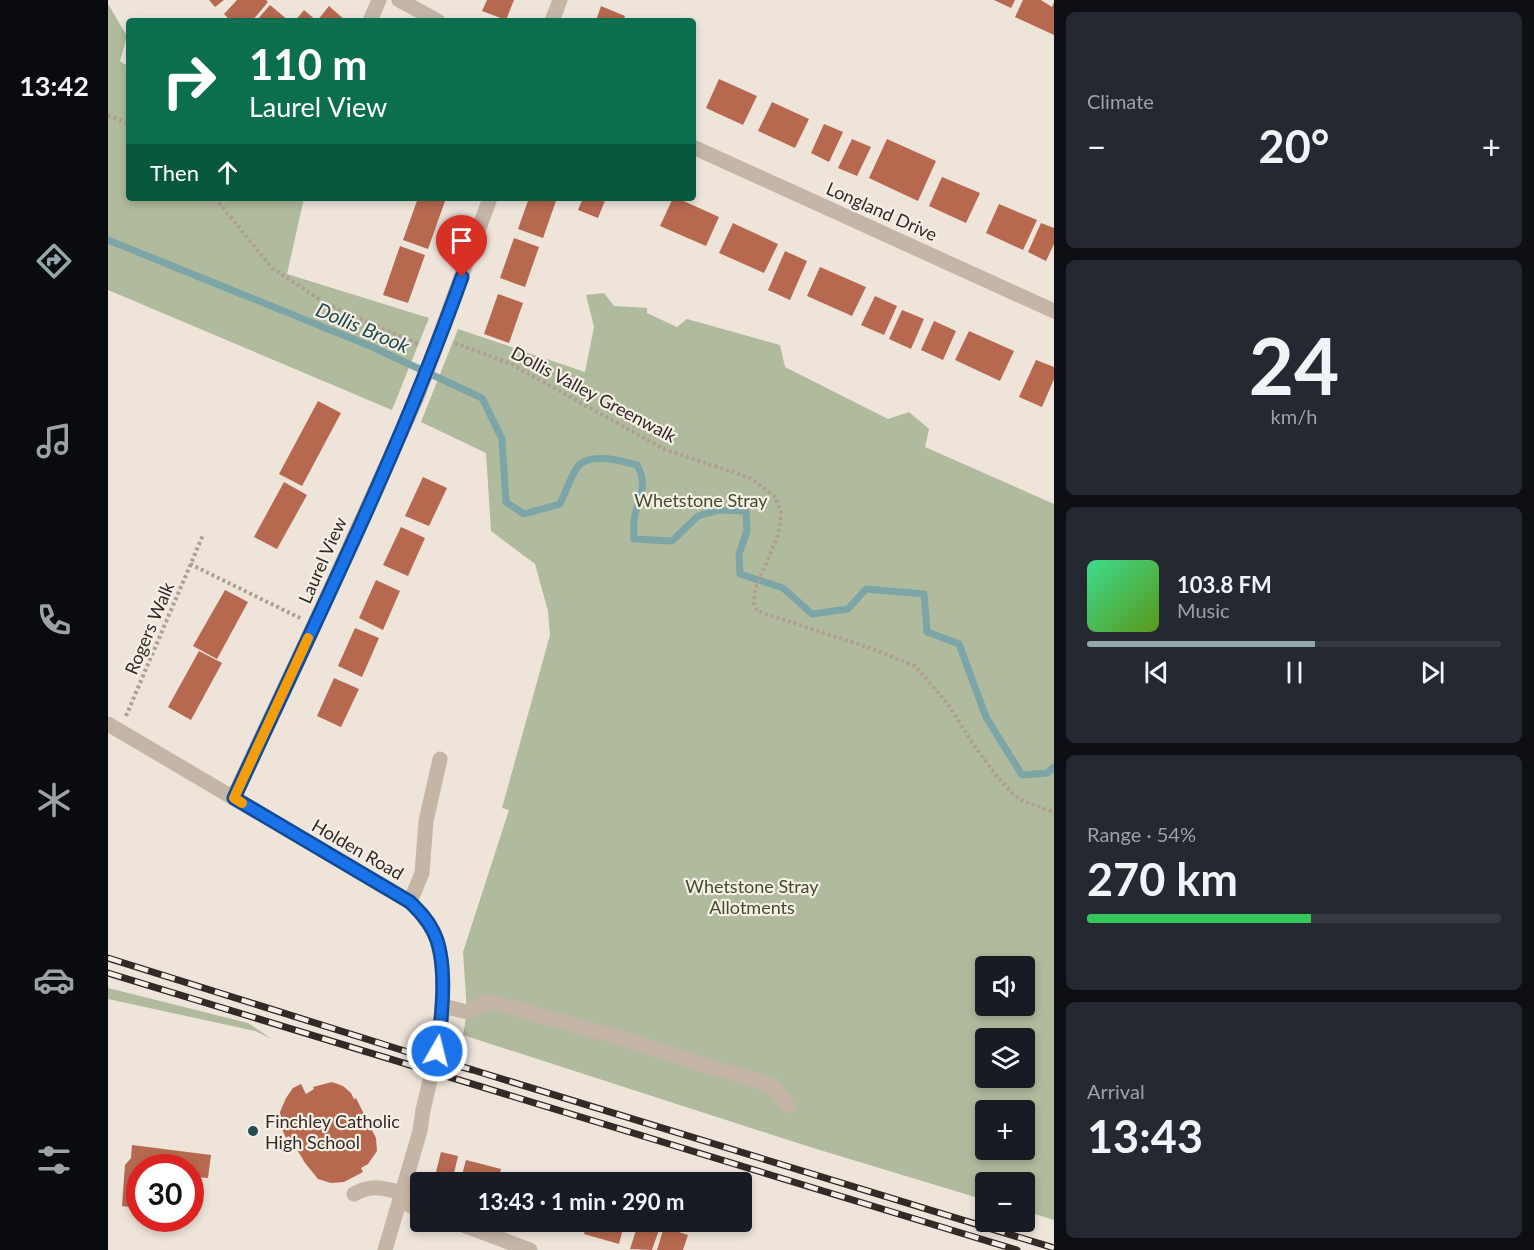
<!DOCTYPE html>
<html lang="en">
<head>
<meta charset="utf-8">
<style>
	body { margin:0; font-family:Lato,sans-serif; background:#242831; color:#f1f3f6; height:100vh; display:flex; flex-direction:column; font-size:22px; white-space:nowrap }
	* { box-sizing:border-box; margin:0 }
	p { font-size:20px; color:#9ea1a6 }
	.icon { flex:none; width:33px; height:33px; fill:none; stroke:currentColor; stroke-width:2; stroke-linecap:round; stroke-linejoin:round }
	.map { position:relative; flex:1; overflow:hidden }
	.panel { display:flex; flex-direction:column; gap:12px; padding:12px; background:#0d0f14; width:480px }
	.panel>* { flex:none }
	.guide { position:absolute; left:18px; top:18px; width:570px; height:183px; border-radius:6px; box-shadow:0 3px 9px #0003; background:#0b6e4f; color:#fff; overflow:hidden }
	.buttons { position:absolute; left:867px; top:956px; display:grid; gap:12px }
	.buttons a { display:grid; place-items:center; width:60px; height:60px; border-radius:6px; background:#171b24; box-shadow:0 3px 9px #0003; font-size:30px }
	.speed { position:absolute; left:18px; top:1154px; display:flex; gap:12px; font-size:30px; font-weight:700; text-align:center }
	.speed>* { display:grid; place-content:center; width:78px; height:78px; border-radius:50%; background:#171b24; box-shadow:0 3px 9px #0003; line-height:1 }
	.speed .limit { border:9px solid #d22; background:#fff; color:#111 }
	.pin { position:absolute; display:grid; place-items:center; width:51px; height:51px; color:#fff; margin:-62px -26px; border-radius:50% 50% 50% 0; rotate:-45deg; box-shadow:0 0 6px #0007 }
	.pin .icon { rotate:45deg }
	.me { position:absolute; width:66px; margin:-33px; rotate:8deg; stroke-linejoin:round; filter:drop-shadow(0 0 4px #0008) }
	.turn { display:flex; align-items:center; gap:21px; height:126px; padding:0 24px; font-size:27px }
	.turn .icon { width:78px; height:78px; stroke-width:2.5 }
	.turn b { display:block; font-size:42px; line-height:51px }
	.then { display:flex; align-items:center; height:57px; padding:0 24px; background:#0003; gap:12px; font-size:22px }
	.big { font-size:45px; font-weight:700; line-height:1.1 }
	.panel .widget { flex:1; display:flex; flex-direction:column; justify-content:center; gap:9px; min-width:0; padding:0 21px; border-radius:9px; background:#242831 }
	.panel .dial { align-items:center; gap:0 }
	.dial b { font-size:78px; line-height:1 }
	.song { display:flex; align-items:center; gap:18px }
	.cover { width:72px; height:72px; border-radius:9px; background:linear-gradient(135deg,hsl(150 70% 55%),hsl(90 70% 35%)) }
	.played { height:6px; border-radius:3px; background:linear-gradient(90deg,#94a7aa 55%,#363941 55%) }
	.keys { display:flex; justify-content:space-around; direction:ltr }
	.heat { display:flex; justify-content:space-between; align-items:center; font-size:33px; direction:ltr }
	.charge { height:9px; border-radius:4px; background:linear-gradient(90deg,#34c759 54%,#363941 0) }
	.trip { position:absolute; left:302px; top:1172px; width:342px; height:60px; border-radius:6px; background:#171b24; box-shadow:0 3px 9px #0003; font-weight:700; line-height:60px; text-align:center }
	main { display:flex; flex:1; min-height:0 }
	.tabs { display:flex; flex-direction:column; width:108px; justify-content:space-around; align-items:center; background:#090b0e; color:#9ea1a6 }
	.tabs .icon { width:42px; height:42px }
	.tabs .on { color:#94a7aa }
	.tabs b { font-size:27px; color:#f1f3f6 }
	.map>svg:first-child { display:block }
</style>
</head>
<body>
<main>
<nav class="tabs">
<b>13:42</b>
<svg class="icon on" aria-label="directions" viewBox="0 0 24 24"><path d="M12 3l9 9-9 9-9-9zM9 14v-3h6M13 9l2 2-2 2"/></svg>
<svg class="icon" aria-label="music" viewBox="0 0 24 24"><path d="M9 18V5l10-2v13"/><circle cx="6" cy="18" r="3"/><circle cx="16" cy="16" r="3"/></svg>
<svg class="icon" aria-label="phone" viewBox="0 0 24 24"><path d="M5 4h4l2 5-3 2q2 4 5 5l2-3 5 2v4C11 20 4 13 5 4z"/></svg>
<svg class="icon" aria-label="climate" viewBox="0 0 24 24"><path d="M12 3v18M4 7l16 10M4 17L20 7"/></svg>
<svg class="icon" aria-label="car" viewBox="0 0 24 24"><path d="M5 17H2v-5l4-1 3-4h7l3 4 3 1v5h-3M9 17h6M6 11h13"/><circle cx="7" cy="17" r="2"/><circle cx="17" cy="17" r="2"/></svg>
<svg class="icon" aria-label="filters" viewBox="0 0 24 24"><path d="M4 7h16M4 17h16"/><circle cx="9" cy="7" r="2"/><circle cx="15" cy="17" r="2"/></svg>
</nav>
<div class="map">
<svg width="946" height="1250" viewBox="0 0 946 1250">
	<rect width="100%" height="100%" fill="#eee4da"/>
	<path fill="#b0ba9c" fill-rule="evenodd" d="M0,4L19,36L12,61L21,67V198H196L179,274L321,318L284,410L0,290Z
		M496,293L506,306L539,308V313L569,327L579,319L672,345L677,367L780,419L801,412L821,429L817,447L946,504V1220L917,1211L916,1182H878L877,1200L702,1147L355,1035L359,1012L355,952L401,810L394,808L442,635L440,611L427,564L383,531L378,453L313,422L350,329L477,372L486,327L478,295ZM878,966H916V1005H878ZM878,1038H916V1077H878ZM878,1110H916V1149H878Z
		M0,988L140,1023L164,1039L147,1031L0,999Z"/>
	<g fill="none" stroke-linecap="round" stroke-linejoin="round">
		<path stroke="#7ca5a7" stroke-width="7" d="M0,240L262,346L374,398L394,439L398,502L416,514L452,504C457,494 465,470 472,464C487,453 512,461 529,465C540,485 532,495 527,515C525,523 526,531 526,539L564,541L590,516L611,510L638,511L639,531L631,554L632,574L675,588L704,614L740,609L758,589L816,594L819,632L851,644L878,717L914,775L939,773L946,767"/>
	</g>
	<path fill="#b6694f" d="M101,0H116L107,7Z
		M129,0H158L160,2L144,21H123L116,14Z
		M379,0H406L398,20L374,11Z
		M886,0H907L903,8Z
		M915,0H933L944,7L946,2V35L907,17Z
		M162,5L181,21H148Z
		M221,6L238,21H187L196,10L209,21Z
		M493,6L517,16L515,21H488Z
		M611,79L649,96L635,125L598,108Z
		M664,102L701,119L687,148L650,131Z
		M716,124L735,132L721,162L703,153Z
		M744,139L763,147L749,176L730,168Z
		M779,139L828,161L810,201L761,178Z
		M834,177L872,193L858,223L821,206Z
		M310,198H328L337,201L320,249L295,240Z
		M421,198H449L435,238L410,229Z
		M475,198H498L490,218L470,210Z
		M565,198H569L611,217L598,246L552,226Z
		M891,204L929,220L915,250L878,233Z
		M625,223L670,244L656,273L611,253Z
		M933,223L946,228V244L938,261L920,252Z
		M406,238L431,247L417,287L392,278Z
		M292,246L317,255L300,303L275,295Z
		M677,251L699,261L682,300L660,290Z
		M712,267L758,287L744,316L699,296Z
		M390,294L415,303L401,343L376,334Z
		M767,296L789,306L776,335L753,325Z
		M794,310L816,319L803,349L781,339Z
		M826,321L848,331L835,360L813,350Z
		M861,331L906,351L892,381L847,360Z
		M928,360L946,367V379L934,407L911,397Z
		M210,401L233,413L194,486L171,474Z
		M315,477L339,488L321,526L297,516Z
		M176,482L199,495L169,549L146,537Z
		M293,527L317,538L300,576L275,565Z
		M268,580L292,591L275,630L251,618Z
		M117,590L140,602L109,659L85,646Z
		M247,628L271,638L254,677L230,666Z
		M91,651L114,663L83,720L60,707Z
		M226,678L251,689L233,727L209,716Z
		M224,1082L235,1086L243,1093L246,1099L248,1098L268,1138L269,1151L260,1164L253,1168L255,1172L236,1182L223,1183L210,1179L197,1163L181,1136L178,1138L173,1127L172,1112L178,1098L185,1088L193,1084L198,1094L206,1089L205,1087Z
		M24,1145L103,1155L100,1178L89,1177L86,1207H82V1167H32V1214L25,1213L22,1207L14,1206L17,1165L23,1158Z
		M333,1152L350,1156L344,1182L326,1180Z
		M358,1160L393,1169L390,1182H352Z
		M455,1221H475L471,1231L454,1225Z
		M480,1221H517L511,1244L476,1234Z
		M531,1221H554L544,1250L522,1249Z
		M556,1227L580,1235L575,1250H549Z"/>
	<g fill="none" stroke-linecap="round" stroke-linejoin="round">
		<path stroke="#af9f92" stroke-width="4" stroke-dasharray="3 3" stroke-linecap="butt" d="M0,115L21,124
			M107,198L164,268L217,303L310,344
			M347,343L403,364L556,449L642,478L666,496L673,512L672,523L669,538L647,589L646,603L649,611L762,648L807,666L840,704L861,738L887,774L905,794L915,801L946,812
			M82,564L192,618
			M18,716L95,535"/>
		<path stroke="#c4b5a7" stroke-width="15" d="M291,0L330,21
			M262,21L271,0
			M444,21L452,0
			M585,147L946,311
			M0,724L302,902C311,911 319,919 325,931C338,957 335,1001 333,1029
			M125,798L219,597L310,395L382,198
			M302,902L314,873L318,821L332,759
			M335,1006L359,1012L380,1001L495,1033L665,1086L680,1106
			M246,1194C265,1184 274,1188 295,1193
			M292,1202L312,1209
			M344,1221L422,1250
			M277,1250L312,1131L315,1110"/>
		<g stroke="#322a27" stroke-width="7">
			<path id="rail" d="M0,958L303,1053L365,1070L946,1248
				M0,973L909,1250"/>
		</g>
		<use href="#rail" stroke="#f6efe5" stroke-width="4.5" stroke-dasharray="14" stroke-linecap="butt"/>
		<path stroke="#c4b5a7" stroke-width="15" d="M315,1110L329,1051L333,1029"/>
	</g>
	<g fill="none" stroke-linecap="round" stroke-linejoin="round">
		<g stroke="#114b97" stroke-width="15">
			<path id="route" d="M329,1051C334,1018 341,961 325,931C319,919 311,911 302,902L126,798C205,626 290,456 354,277"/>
		</g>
		<use href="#route" stroke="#1a73e8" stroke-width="10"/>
		<path stroke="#f59e0b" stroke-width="10" d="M134,803L126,798L200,638"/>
	</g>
	<circle fill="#224a4e" stroke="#f6efe5" stroke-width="2" cx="145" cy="1131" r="6"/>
	<g text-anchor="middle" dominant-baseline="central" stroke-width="4.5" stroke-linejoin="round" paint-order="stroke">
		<g font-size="18" fill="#322a27" stroke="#f6efe5">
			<text transform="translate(774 211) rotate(24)">Longland Drive</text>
			<text transform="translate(486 394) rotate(28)">Dollis Valley Greenwalk</text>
			<text transform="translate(214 560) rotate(-66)">Laurel View</text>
			<text transform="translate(41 628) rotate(-67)">Rogers Walk</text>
			<text transform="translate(250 849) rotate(30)">Holden Road</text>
		</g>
		<g font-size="18" fill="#414d2e" stroke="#f6efe5">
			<text x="593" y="500">Whetstone Stray</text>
			<text x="644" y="886">Whetstone Stray<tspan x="644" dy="21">Allotments</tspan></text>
		</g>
		<g font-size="18" fill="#322a27" stroke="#f6efe5" text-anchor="start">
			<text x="157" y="1121">Finchley Catholic<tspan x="157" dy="21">High School</tspan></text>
		</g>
		<g font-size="20" font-style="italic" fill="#224a4e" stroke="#f6efe5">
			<text transform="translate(255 327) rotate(23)">Dollis Brook</text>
		</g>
	</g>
</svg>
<div class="buttons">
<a><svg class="icon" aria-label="sound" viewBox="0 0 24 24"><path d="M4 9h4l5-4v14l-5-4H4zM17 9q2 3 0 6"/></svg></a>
<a><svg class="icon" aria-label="layers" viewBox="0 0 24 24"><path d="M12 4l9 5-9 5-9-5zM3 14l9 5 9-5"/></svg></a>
<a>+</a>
<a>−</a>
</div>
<div class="speed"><div class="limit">30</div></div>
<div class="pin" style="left:354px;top:277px;background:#d93025"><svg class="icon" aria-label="arrive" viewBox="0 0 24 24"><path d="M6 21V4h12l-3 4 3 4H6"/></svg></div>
<svg class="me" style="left:329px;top:1051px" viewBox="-20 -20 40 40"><circle r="17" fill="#1a73e8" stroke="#fff" stroke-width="3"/><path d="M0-11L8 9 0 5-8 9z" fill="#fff"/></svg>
<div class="trip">13:43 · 1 min · 290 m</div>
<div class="guide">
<div class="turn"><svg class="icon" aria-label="right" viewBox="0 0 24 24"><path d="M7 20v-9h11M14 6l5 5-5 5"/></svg><div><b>110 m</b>Laurel View</div></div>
<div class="then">Then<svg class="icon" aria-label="ahead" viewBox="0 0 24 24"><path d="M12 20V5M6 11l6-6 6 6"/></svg></div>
</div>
</div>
<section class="panel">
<div class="widget"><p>Climate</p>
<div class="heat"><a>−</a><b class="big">20°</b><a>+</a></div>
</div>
<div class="widget dial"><b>24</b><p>km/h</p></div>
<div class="widget">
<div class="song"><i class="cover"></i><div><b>103.8 FM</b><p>Music</p></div></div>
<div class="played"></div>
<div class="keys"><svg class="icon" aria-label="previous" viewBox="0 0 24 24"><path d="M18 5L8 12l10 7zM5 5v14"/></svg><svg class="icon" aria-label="pause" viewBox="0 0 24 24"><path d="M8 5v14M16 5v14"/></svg><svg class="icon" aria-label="next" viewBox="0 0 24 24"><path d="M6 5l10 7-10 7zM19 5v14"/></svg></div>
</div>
<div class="widget"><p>Range · 54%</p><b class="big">270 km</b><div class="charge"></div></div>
<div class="widget"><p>Arrival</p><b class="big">13:43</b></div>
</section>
</main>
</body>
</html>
